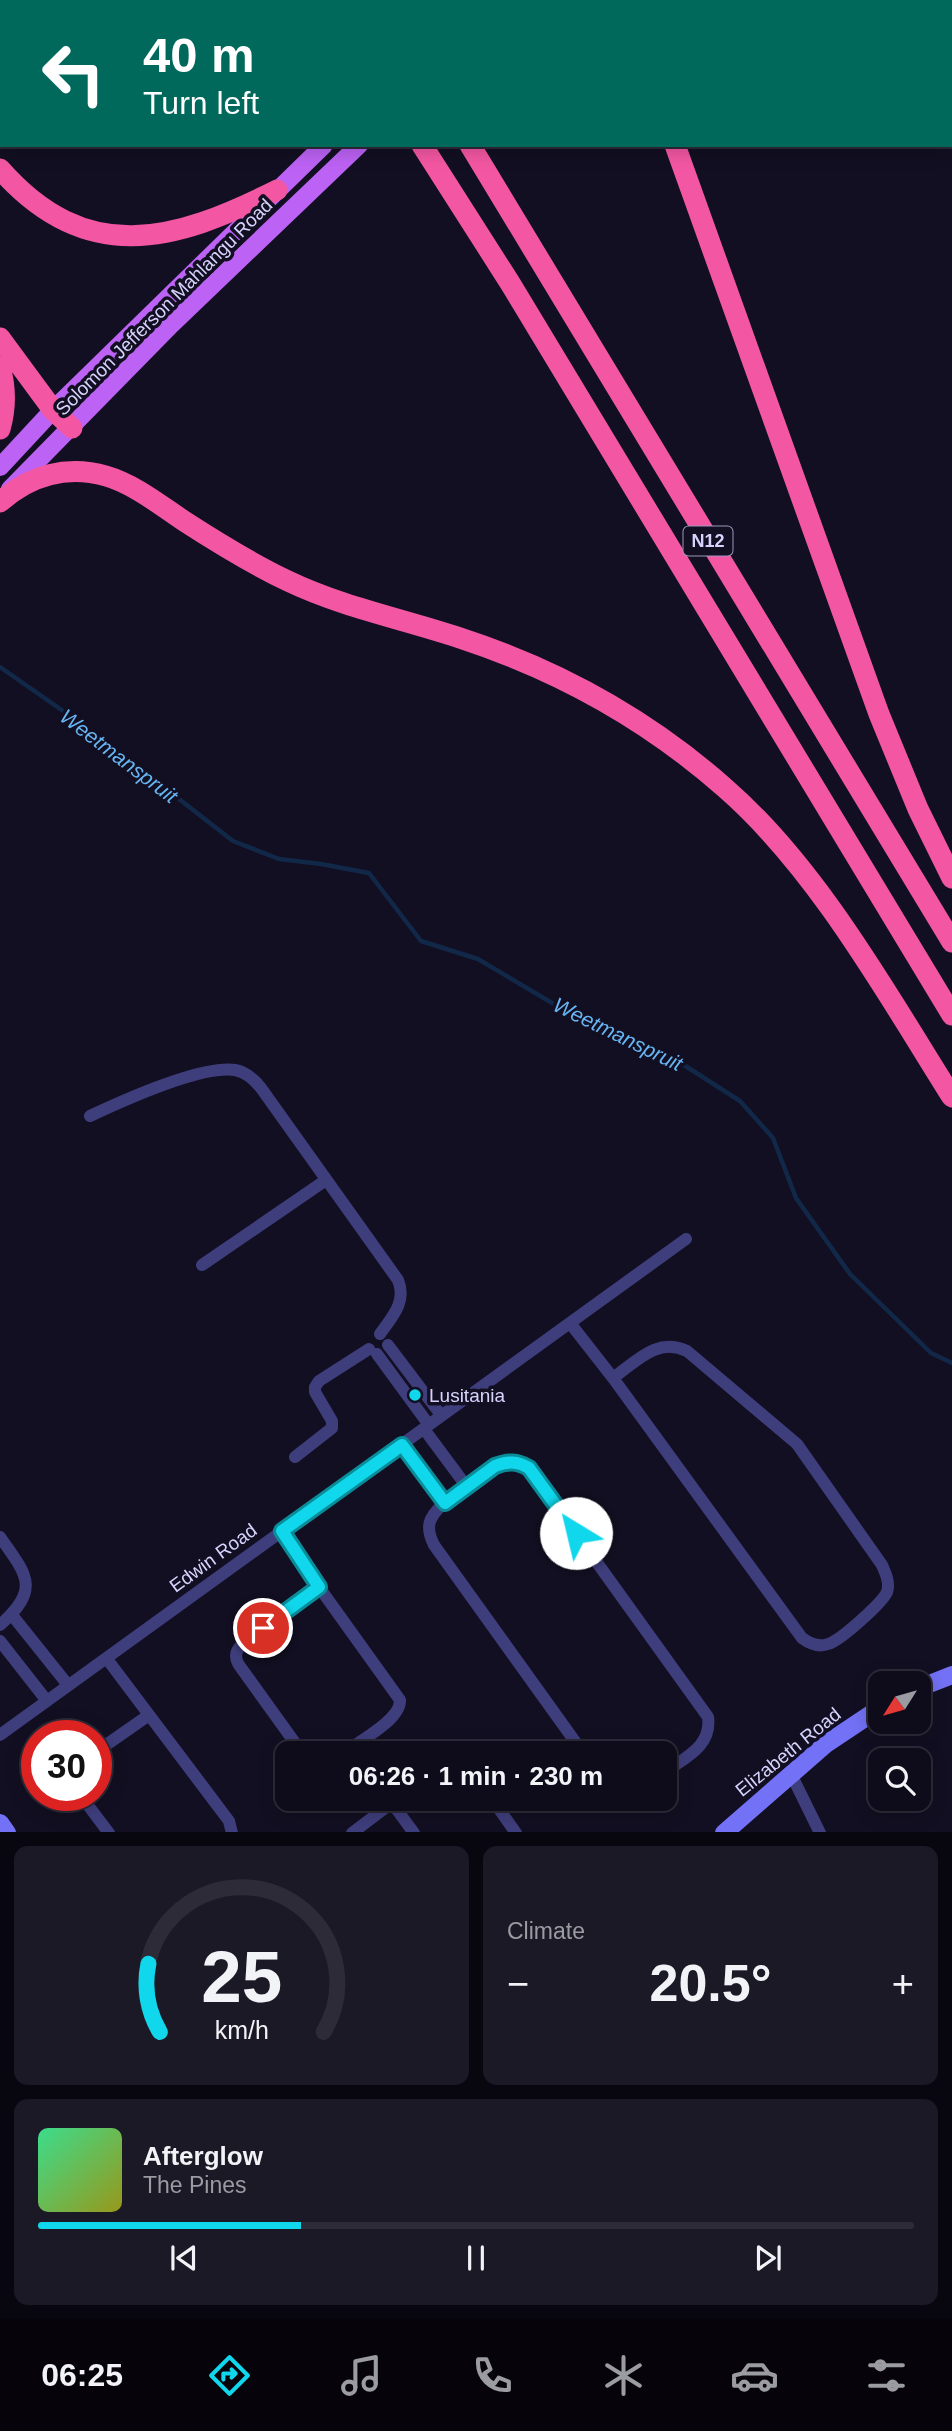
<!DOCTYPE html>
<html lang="en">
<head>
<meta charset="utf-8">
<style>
	body { margin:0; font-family:Helvetica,sans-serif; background:#1c1927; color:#f1f3f6; height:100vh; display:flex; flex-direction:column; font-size:26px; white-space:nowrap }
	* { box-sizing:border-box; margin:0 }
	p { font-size:23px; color:#9b9ba2 }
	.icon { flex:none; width:38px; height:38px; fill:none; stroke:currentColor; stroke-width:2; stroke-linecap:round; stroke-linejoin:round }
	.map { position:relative; height:1832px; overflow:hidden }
	.drawer { display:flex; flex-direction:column; gap:14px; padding:14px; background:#08060e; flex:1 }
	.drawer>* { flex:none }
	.guide { position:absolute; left:0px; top:0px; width:952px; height:147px; box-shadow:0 4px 18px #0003,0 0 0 2px #2e2b39; background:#00695c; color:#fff; overflow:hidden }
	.needle { width:46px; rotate:233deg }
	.tools { position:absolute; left:868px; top:1671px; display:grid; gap:14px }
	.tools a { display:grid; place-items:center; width:63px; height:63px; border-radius:14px; background:#0e0b1a; box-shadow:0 4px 18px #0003,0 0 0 2px #2e2b39; font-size:35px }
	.speed { position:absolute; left:21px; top:1720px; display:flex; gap:14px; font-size:35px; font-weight:700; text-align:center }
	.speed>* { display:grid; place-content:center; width:91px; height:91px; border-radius:50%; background:#0e0b1a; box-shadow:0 4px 18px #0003,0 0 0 2px #2e2b39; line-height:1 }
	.speed .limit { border:10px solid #d22; background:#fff; color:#111 }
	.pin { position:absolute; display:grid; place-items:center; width:60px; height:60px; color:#fff; margin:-30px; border:4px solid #fff; border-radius:50%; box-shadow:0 2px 7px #0007 }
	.me { position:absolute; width:77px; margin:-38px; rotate:324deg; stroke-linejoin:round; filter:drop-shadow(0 0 5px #0008) }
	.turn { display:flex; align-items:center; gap:24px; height:147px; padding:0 28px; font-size:32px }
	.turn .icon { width:91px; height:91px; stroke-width:2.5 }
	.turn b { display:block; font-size:49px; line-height:60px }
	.big { font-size:52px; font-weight:800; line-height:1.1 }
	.drawer .card { flex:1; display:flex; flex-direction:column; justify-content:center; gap:10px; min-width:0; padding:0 24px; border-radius:14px; background:#1c1927 }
	.drawer .dial { align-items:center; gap:0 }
	.dial svg { height:182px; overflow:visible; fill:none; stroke:#2e2b39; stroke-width:7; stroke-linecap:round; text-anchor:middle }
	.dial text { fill:#f1f3f6; stroke:none }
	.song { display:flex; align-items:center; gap:21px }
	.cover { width:84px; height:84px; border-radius:10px; background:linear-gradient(135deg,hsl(150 70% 55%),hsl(60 70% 35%)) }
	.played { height:7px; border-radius:4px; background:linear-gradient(90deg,#10d7eb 30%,#2e2b39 30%) }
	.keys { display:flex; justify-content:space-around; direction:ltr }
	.heat { display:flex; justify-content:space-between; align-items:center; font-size:38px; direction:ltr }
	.drawer .tiles { flex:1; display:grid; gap:14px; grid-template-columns:1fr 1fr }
	.card:last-child { grid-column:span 2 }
	.trip { position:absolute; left:275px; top:1741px; width:402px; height:70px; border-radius:14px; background:#0e0b1a; box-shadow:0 4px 18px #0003,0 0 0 2px #2e2b39; font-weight:800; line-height:70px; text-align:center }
	.tabs { display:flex; height:112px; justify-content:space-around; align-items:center; background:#06040a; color:#9b9ba2 }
	.tabs .icon { width:49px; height:49px }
	.tabs .current { color:#10d7eb }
	.tabs b { font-size:32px; color:#f1f3f6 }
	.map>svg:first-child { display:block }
</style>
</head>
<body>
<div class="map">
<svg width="952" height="1833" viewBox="0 0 952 1833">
	<rect width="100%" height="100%" fill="#120f22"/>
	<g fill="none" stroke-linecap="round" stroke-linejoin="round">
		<path stroke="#122848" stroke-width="4.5" d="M0,667L89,729L233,841L279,859L321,864L369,873L421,941L478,959L574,1016L659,1049L740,1101L773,1138L796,1198L850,1274L931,1353L952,1363"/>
		<path stroke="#3f3e7d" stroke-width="12" d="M936,2L938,0
			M90,1116C122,1101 200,1065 235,1070C246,1072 254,1079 261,1088L398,1280C407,1302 392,1317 380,1334
			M202,1265L326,1180
			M570,1323L613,1378L802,1638C809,1643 818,1648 828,1644C840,1641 882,1603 887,1592C890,1583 886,1574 882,1565L797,1444L687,1351C657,1337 637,1361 613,1378
			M388,1345L441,1415
			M377,1354L429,1425
			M424,1429L467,1487
			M402,1445L445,1503
			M295,1457L332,1428V1421L315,1392V1387L319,1381L369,1349
			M282,1531L319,1587L400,1700C401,1720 358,1742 342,1754
			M0,1537C27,1575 41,1589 0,1625
			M12,1615L68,1685
			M0,1641L47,1701
			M107,1659L229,1821L232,1833
			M0,1735L686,1239
			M96,1752L149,1715
			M303,1754L239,1665C233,1655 237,1649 244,1642L319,1587
			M584,1754L434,1545C430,1537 427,1527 431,1519C440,1500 478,1479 495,1467C508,1461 517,1461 529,1468L708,1717C712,1746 686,1757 665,1772
			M791,1774L820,1833
			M81,1796L109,1833
			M492,1799L516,1833
			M392,1803L414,1833
			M352,1833L397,1799"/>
		<path stroke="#7371f5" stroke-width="18" d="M919,1688L952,1675
			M0,1823L7,1833
			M724,1833L826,1744L880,1708"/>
		<path stroke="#bc62f4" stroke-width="18" d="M471,2L472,0
			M509,2L511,0
			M0,467L53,410L324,145
			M10,489L171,325L359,145"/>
		<path stroke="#f357a3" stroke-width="21" d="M330,0L331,2
			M383,0L384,2
			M618,0L619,2
			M422,145L510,283L952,1015
			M470,145L952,942
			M675,145L879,714L918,809L952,878
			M0,169C86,267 174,242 277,190
			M0,338L53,410L72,428
			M0,367C6,388 6,408 0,429
			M0,502C30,475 67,465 106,476C134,484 160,505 184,521C218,543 252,564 288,581C342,607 403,619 460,638C558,670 647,719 725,788C817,868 887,994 952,1097"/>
	</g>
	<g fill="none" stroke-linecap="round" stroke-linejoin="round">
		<g stroke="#0a8c99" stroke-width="18">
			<path id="route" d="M263,1628L319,1587L282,1531L402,1445L445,1503L495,1466C508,1461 517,1461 529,1468L576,1533"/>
		</g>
		<use href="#route" stroke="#10d7eb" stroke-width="12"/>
	</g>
	<circle fill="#10d7eb" stroke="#120f22" stroke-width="2.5" cx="415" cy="1395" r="7"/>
	<g text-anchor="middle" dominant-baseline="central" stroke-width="7" stroke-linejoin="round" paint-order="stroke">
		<rect fill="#120f22" stroke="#9c98bb" stroke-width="2" x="683.5" y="526.5" width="49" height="29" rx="5"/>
		<g font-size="18" font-weight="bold" fill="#d7d3fc">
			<text x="708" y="541">N12</text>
		</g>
		<g font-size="19" fill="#d7d3fc" stroke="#120f22">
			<text transform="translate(164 307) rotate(-45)">Solomon Jefferson Mahlangu Road</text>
			<text transform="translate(213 1558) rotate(-36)">Edwin Road</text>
			<text transform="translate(788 1752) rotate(-39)">Elizabeth Road</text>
		</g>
		<g font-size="19" fill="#d7d3fc" stroke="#120f22" text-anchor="start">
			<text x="429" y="1395">Lusitania</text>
		</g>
		<g font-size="21" font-style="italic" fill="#68b5f4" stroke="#120f22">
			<text transform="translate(119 756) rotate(37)">Weetmanspruit</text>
			<text transform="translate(618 1034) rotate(26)">Weetmanspruit</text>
		</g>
	</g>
</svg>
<div class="tools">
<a><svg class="needle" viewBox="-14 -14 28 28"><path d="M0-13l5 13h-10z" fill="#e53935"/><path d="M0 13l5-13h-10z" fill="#9b9ba2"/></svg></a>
<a><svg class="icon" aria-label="search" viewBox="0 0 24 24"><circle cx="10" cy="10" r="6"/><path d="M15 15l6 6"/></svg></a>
</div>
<div class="speed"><div class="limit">30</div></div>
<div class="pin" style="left:263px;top:1628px;background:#d93025"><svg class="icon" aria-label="arrive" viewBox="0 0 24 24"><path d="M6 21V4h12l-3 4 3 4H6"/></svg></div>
<svg class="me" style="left:576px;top:1533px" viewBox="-20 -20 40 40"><circle r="19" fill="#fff"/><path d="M0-13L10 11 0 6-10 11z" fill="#10d7eb"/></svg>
<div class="trip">06:26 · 1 min · 230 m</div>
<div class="guide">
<div class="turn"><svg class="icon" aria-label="left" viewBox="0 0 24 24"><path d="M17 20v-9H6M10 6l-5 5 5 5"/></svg><div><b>40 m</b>Turn left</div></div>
</div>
</div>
<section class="drawer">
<div class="tiles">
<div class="card dial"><svg viewBox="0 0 100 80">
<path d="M14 69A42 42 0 1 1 86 69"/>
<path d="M14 69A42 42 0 0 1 9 39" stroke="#10d7eb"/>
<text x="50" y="56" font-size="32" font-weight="700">25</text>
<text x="50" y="72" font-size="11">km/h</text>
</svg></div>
<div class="card"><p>Climate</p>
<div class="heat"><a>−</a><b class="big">20.5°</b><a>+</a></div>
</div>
<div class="card">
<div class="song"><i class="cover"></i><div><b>Afterglow</b><p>The Pines</p></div></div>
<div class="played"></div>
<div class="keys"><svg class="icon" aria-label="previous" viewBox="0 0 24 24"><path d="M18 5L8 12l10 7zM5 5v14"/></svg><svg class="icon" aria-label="pause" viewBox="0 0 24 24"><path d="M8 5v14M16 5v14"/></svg><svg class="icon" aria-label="next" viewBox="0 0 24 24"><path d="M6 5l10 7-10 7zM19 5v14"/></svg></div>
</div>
</div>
</section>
<nav class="tabs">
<b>06:25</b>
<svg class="icon current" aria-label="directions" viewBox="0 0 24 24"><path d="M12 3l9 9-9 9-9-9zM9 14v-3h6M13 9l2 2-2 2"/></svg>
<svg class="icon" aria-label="music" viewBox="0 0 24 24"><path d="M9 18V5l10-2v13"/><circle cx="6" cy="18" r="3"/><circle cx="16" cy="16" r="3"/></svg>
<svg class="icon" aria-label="phone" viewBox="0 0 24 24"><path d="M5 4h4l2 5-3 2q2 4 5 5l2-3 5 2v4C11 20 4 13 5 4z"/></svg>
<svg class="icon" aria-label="climate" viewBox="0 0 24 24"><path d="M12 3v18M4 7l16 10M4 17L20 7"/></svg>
<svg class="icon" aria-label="car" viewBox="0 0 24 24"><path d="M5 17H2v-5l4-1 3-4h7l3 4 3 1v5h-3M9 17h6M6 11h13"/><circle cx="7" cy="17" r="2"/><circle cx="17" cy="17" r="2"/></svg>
<svg class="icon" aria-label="filters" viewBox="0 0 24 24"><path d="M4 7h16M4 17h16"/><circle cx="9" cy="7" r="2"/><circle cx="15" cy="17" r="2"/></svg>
</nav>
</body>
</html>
